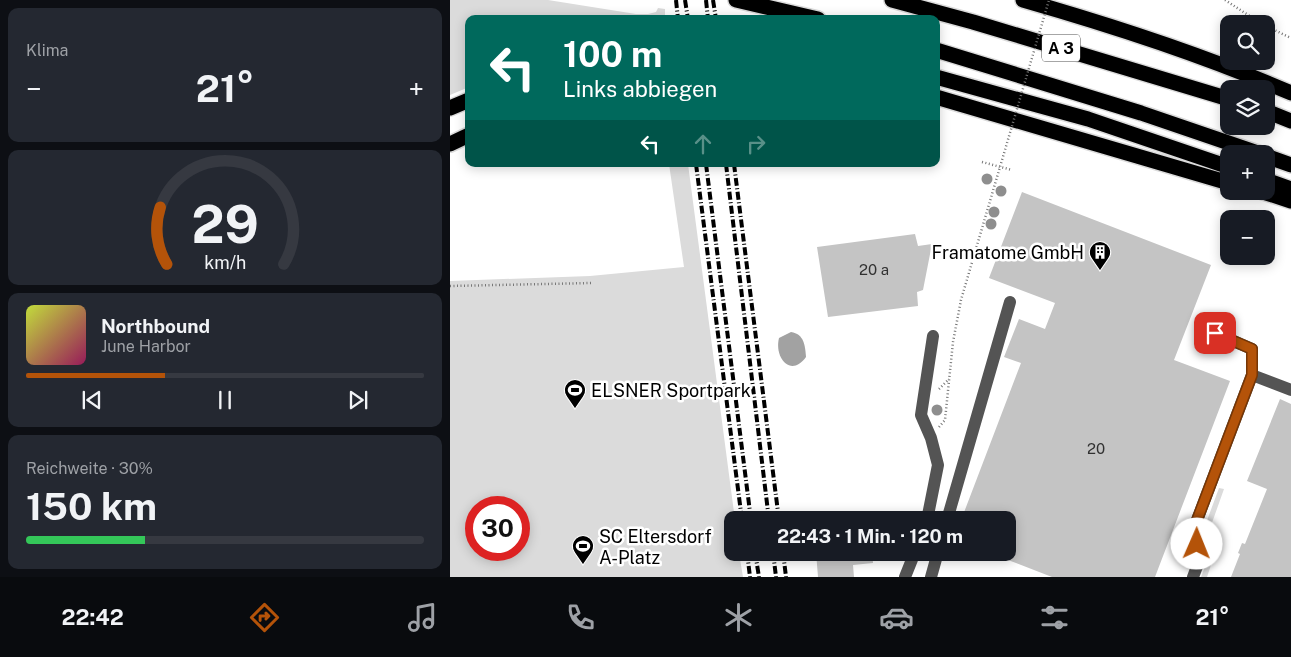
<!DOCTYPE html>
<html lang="de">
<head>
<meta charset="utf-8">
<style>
	body { margin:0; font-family:"Public Sans",sans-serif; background:#242831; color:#f1f3f6; height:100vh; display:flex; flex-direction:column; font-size:19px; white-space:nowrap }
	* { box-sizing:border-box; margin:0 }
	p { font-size:16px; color:#9ea1a6 }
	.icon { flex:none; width:28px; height:28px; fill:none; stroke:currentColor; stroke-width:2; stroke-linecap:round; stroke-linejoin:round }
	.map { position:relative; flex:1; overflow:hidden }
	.details { display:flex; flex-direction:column; gap:8px; padding:8px; background:#0d0f14; width:450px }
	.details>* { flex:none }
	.top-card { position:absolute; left:15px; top:15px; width:475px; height:152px; border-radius:10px; box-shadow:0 2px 12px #0003; background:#00695c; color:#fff; overflow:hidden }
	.controls { position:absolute; left:770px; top:15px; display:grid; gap:10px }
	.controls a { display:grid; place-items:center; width:55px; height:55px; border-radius:10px; background:#171b24; box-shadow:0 2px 12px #0003; font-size:25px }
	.speed { position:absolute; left:15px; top:496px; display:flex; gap:10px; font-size:25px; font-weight:700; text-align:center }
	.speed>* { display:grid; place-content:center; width:65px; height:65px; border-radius:50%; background:#171b24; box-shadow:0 2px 12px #0003; line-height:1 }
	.speed .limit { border:8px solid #d22; background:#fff; color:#111 }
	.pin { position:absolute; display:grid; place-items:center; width:42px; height:42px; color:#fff; margin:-21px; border-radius:10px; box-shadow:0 2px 8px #0006 }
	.me { position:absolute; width:55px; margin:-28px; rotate:1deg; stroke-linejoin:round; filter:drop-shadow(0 0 4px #0008) }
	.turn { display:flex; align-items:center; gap:18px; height:105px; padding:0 15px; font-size:22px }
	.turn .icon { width:65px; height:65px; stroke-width:2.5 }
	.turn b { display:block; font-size:35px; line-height:42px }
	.lanes { display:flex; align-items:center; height:48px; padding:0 15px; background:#0003; justify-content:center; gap:25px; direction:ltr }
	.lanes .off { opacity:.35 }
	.big { font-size:38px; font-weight:700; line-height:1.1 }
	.details .card { flex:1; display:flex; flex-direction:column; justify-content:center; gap:8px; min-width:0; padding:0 18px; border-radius:10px; background:#242831 }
	.details .dial { align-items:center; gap:0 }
	.dial svg { height:130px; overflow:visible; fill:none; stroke:#363941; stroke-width:7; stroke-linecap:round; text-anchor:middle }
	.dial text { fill:#f1f3f6; stroke:none }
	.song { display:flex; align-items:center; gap:15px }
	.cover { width:60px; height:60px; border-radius:8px; background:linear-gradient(135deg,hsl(70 70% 55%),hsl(330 70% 35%)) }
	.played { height:5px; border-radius:2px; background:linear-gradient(90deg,#b45309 35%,#363941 35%) }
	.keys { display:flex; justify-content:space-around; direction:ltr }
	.heat { display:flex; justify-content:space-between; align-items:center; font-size:28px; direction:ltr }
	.charge { height:8px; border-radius:4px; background:linear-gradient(90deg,#34c759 30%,#363941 0) }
	.trip { position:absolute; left:274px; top:511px; width:292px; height:50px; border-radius:10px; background:#171b24; box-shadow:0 2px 12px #0003; font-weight:700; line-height:50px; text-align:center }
	.tabs { display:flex; height:80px; justify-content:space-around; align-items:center; background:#090b0e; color:#9ea1a6 }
	.tabs .icon { width:35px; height:35px }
	.tabs .on { color:#b45309 }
	.tabs b { font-size:22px; color:#f1f3f6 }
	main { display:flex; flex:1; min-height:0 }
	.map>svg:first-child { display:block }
</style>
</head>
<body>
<main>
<section class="details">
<div class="card"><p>Klima</p>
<div class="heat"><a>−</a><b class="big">21°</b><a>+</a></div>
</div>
<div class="card dial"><svg viewBox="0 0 100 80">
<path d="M14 69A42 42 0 1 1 86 69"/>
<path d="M14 69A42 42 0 0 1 10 34" stroke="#b45309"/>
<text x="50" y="56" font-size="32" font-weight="700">29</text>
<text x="50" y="72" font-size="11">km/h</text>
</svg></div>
<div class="card">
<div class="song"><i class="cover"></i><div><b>Northbound</b><p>June Harbor</p></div></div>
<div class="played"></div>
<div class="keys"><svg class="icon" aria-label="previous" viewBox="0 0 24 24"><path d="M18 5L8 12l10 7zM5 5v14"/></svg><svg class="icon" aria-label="pause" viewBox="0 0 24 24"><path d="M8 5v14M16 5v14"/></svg><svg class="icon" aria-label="next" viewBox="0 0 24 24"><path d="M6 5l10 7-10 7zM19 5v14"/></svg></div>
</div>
<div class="card"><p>Reichweite · 30%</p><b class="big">150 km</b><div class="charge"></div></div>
</section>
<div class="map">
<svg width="841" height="577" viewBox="0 0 841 577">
	<rect width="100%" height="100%" fill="#fff"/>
	<path fill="#dbdbdb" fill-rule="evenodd" d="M0,0H98L186,14H198L206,12L208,8L215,9V19H19V87L0,95Z
		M219,164H238L285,520H282V552L289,553L293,577H0V281L140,276L234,267ZM26,508H69V550H26Z
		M769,488L774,489L758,534L763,559L757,577H751L758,559L752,534Z"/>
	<path fill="#a2a2a2" d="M341,332C354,334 355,345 356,357C341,378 324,358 329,338Z"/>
	<path fill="#c4c4c4" d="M572,192L761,265L724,360L780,381L705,577H602L558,560V520H527L513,515L571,363L554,357L569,319L595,329L605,303L539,278Z
		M465,234L468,246L482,244L473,290L467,292L468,306L378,317L367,247Z
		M830,399L841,404V577H781L790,554L788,553L792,543L795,544L817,489L797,481Z
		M366,552H422L423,563L403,565L404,577H368Z"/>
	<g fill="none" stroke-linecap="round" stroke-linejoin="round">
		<g stroke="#dbdbdb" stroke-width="18">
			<path id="highway" d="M286,0L368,19
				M442,0L523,22L779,99
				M573,0C664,26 754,55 841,93
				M486,50L691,113L811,154
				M486,77L638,119L779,167
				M486,97L779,183
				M0,108L19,100
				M816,111L841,121
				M0,144L19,135
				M816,156L841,165
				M816,180L841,189
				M810,191L841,201"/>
		</g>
		<path stroke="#767676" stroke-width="2.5" stroke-dasharray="1 2.5" stroke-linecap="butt" d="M775,0L812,24
			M816,26L841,38
			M532,162L562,170
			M0,286L142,283
			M489,389L499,379
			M489,427L495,420L503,342L511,300L557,143"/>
		<path stroke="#545454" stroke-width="12" d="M802,375L841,390
			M477,520L488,465L481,438L471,415L483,336
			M497,520L560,302
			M455,577L465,552
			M481,577L488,552
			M743,577L749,561L744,528L802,375V349L765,333"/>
		<use href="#highway" stroke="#000" stroke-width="15"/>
		<path stroke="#000" stroke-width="4" stroke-dasharray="8 2.5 1 2.5" stroke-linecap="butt" d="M226,0L228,19
			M235,0L238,19
			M256,0L258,19
			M263,0L266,19
			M246,164L292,520
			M256,164L301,520
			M276,164L319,520
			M284,164L329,520
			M297,552L300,577
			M305,552L309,577
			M323,552L326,577
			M333,552L336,577"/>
		<path stroke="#767676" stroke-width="2.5" stroke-dasharray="1 2.5" stroke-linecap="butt" d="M557,143L599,0"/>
	</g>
	<g fill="#8e8e8e">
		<circle cx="537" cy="179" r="5.5"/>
		<circle cx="551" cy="191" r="5.5"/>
		<circle cx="544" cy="212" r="5.5"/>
		<circle cx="541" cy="224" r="5.5"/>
		<circle cx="487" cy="410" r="5.5"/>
	</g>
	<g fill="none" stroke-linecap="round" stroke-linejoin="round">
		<g stroke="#753606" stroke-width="12">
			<path id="route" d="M747,544L744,528L802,375V349L765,333"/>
		</g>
		<use href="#route" stroke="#b45309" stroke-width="9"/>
	</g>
	<defs>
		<g id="building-pin" transform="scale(1.125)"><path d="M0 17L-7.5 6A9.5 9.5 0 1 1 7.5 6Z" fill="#000" stroke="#fff"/><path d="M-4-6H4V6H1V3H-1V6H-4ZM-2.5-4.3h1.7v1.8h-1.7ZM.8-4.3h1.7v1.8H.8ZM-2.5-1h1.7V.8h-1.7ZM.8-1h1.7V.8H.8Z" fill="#fff"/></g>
		<g id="stadium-pin" transform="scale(1.125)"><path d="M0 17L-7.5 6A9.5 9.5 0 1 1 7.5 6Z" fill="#000" stroke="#fff"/><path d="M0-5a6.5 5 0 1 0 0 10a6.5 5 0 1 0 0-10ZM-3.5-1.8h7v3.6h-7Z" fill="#fff"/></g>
	</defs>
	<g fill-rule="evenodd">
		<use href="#building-pin" x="650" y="252"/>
		<use href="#stadium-pin" x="125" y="390"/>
		<use href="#stadium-pin" x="133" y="546"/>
	</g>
	<g text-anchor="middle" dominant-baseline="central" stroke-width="5" stroke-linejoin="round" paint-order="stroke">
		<g font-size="15" fill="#313131">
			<text x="424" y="269">20 a</text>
			<text x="646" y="448">20</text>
		</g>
		<rect fill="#fff" stroke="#4c4c4c" stroke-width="1" x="592" y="34.5" width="38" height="27" rx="4"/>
		<g font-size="16" font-weight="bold" fill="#000">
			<text x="611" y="48">A 3</text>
		</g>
		<g font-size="18" fill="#000" stroke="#fff" text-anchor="start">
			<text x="634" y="252" text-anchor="end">Framatome GmbH</text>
			<text x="141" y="390">ELSNER Sportpark</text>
			<text x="149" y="536">SC Eltersdorf<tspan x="149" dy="21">A-Platz</tspan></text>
		</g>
	</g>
</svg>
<div class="controls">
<a><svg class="icon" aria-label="search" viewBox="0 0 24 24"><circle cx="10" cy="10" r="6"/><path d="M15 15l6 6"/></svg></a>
<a><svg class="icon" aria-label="layers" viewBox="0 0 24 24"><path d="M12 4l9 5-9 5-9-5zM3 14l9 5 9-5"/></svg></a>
<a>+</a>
<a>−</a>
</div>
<div class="speed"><div class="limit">30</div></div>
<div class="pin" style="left:765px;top:333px;background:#d93025"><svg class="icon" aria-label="arrive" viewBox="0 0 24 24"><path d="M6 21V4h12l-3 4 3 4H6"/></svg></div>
<svg class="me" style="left:747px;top:544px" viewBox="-20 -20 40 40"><circle r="19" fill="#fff"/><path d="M0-13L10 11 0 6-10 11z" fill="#b45309"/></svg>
<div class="trip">22:43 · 1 Min. · 120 m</div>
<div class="top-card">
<div class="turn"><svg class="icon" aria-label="left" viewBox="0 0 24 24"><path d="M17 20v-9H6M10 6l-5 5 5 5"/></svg><div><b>100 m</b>Links abbiegen</div></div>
<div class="lanes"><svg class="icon" aria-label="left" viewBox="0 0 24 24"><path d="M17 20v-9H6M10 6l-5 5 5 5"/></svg><svg class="icon off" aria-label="ahead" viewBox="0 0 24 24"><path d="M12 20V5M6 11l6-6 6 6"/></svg><svg class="icon off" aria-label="right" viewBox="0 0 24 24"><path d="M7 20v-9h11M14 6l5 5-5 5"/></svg></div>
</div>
</div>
</main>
<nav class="tabs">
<b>22:42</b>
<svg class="icon on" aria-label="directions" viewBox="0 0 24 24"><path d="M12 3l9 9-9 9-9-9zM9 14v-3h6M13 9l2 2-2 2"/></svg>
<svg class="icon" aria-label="music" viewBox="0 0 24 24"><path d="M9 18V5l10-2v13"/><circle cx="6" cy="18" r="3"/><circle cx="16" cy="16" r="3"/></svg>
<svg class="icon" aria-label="phone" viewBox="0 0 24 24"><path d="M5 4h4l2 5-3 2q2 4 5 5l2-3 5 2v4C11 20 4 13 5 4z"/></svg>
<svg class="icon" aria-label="climate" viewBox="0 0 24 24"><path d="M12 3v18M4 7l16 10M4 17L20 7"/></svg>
<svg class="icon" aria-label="car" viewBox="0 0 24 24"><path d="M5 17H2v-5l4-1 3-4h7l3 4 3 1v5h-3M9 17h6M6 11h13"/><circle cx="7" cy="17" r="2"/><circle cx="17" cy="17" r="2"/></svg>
<svg class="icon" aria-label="filters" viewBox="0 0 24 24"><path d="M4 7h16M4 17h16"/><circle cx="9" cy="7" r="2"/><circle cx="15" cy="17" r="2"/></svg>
<b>21°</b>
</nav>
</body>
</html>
